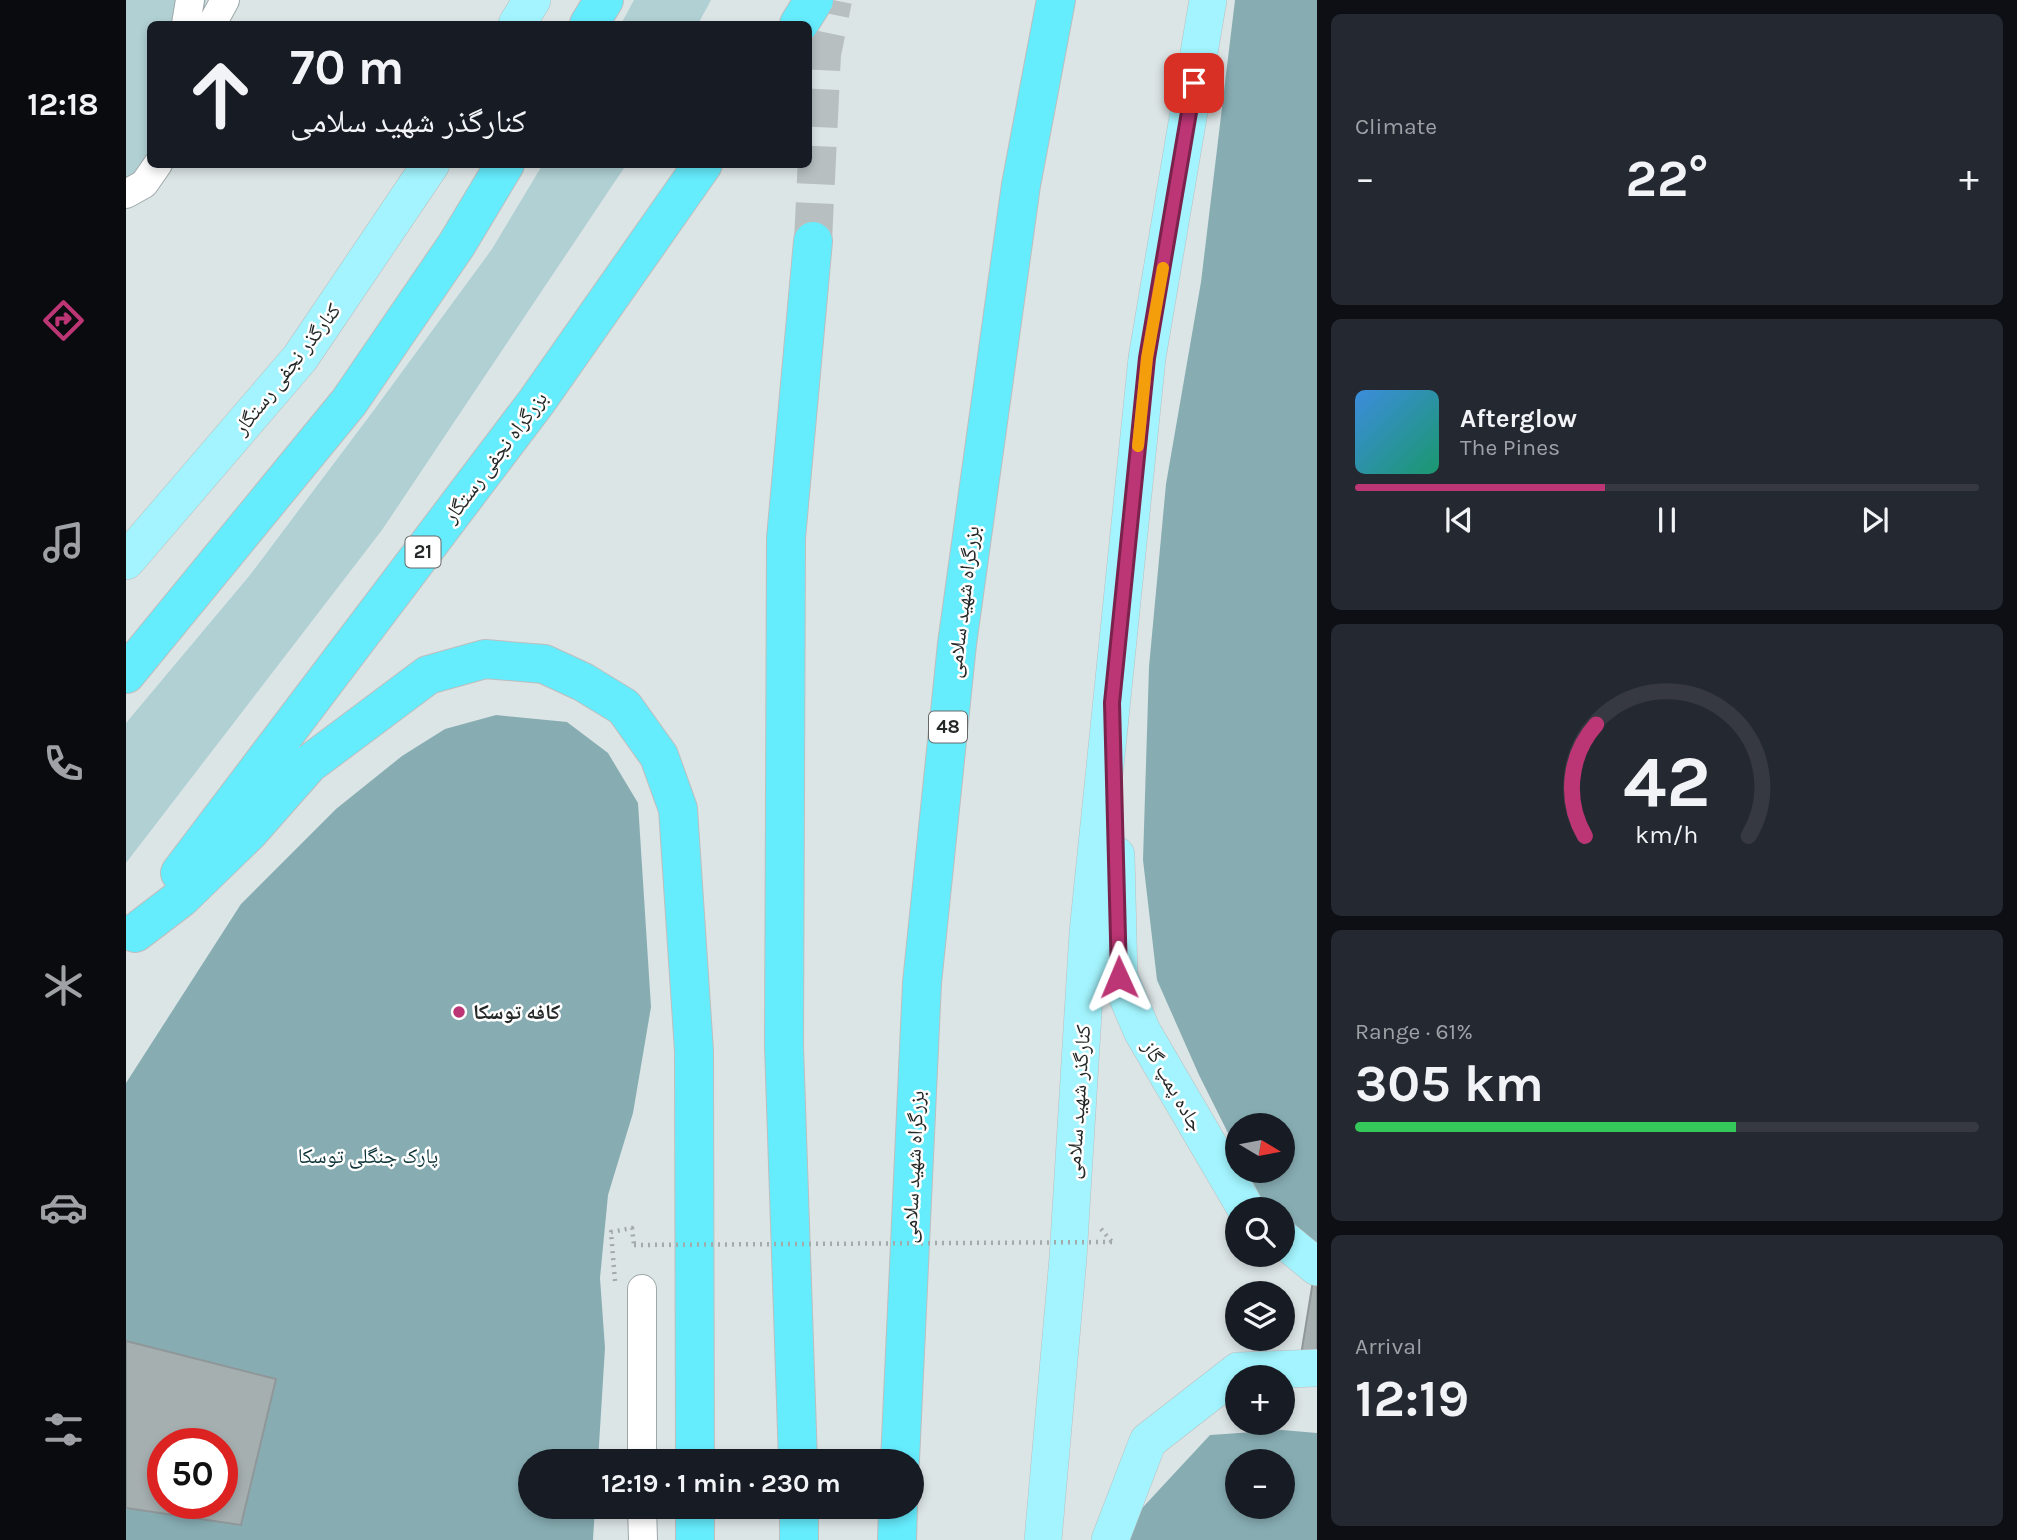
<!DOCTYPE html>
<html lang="en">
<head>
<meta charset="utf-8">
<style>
	body { margin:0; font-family:Karla,"Noto Naskh Arabic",sans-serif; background:#242831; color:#f1f3f6; height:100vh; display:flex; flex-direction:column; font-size:26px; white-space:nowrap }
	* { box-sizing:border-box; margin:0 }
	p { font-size:23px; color:#9ea1a6 }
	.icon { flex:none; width:38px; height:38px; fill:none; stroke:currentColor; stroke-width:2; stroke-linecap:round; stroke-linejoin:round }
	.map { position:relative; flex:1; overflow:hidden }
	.sheet { display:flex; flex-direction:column; gap:14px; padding:14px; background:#0d0f14; width:700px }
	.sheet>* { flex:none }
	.hud { position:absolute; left:21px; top:21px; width:665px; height:147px; border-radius:10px; box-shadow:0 4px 10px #0003; background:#171b24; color:#f1f3f6; overflow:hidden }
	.needle { width:46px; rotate:100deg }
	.controls { position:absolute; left:1099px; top:1113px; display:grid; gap:14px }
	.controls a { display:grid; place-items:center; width:70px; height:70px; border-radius:50%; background:#171b24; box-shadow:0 4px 10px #0003; font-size:35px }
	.speed { position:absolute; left:21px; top:1428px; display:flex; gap:14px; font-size:35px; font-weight:700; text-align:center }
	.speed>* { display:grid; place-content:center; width:91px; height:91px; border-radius:50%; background:#171b24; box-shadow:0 4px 10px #0003; line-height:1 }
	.speed .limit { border:10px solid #d22; background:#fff; color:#111 }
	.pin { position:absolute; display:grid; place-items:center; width:60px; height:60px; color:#fff; margin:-30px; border-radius:14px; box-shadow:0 4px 10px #0006 }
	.me { position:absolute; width:77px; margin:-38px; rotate:359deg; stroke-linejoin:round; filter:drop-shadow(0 0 5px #0008) }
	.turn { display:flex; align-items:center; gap:24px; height:147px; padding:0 28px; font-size:32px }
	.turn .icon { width:91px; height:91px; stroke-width:2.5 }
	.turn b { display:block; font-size:49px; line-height:60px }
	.big { font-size:52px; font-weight:700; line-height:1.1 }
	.sheet .tile { flex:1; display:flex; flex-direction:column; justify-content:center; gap:10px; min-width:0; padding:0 24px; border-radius:10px; background:#242831 }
	.sheet .dial { align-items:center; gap:0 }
	.dial svg { height:182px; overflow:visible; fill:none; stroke:#363941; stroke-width:7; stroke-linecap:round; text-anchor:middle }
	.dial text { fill:#f1f3f6; stroke:none }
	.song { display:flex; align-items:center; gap:21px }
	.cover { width:84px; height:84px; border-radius:10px; background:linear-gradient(135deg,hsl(210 70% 55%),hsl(160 70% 35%)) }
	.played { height:7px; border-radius:4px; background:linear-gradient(90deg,#bc3574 40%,#363941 40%) }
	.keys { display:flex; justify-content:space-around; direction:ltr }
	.heat { display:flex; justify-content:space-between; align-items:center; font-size:38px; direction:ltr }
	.charge { height:10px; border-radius:5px; background:linear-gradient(90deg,#34c759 61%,#363941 0) }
	.trip { position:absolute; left:392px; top:1449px; width:406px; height:70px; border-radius:35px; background:#171b24; box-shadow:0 4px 10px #0003; font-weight:700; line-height:70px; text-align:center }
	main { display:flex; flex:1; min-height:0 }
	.menu { display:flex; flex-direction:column; width:126px; justify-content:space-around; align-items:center; background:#090b0e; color:#9ea1a6 }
	.menu .icon { width:49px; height:49px }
	.menu .selected { color:#bc3574 }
	.menu b { font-size:32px; color:#f1f3f6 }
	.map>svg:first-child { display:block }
</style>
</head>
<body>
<main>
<nav class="menu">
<b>12:18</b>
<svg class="icon selected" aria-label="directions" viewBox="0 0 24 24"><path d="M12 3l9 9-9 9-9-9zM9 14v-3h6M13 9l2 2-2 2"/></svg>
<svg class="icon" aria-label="music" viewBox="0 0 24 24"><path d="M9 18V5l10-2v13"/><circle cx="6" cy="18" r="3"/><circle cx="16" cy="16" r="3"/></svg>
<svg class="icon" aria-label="phone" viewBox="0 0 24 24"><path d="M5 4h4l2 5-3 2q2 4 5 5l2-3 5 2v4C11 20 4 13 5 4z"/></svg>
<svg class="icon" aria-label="climate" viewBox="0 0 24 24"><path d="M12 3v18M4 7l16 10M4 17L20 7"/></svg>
<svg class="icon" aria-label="car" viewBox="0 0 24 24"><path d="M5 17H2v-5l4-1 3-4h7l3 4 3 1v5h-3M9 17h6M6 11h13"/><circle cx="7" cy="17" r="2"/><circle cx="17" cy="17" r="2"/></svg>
<svg class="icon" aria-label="filters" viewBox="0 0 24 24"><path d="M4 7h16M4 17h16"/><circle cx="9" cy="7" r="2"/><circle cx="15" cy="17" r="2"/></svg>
</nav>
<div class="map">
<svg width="1191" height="1540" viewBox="0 0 1191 1540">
	<rect width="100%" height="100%" fill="#dce5e6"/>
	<path fill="#b0d0d4" d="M0,0H80L76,24H24V164L0,182Z
		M508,0H585L572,24H495Z
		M417,164L500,165L256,530L0,863V723L124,575L248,410L366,249Z"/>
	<path fill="#87adb3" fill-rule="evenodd" d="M1109,0H1191V1242L1157,1237V1209H1141L1121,1171H1157V1125H1111V1151L1073,1075L1031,980L1017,860L1023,667L1040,484L1075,282Z
		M370,715L441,722L482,753L512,803L525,1007L507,1113L482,1195L474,1278L479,1348L472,1461H404V1507H469L467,1540H0V1083L115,904L210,809L276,756L319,729ZM37,1444H96V1503H37Z
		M1156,1430L1191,1433V1540H1003L1005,1520L1084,1435ZM1111,1461H1157V1507H1111Z"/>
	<path fill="#a6afb0" stroke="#8f9799" stroke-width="2" fill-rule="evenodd" d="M1191,1256V1383L1171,1380Z
		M0,1341L150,1379L115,1525L0,1508ZM37,1444H96V1503H37Z"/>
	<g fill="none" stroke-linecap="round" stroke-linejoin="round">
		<path stroke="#b7bfc0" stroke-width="38" stroke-dasharray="38 19" stroke-linecap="butt" d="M687,241L696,54L707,0"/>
		<g stroke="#9fa8a9" stroke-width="30">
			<path id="minor" d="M60,24L64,0
				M86,24L99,0
				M0,194L18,184L32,164
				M516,1461V1289
				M516,1507L517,1540"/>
		</g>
		<g stroke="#bebebe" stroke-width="38">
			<path id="major" d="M391,24L406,0
				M0,561L174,358L305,164
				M990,855L993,977L1016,1031L1120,1209
				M1157,1239L1191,1267
				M917,1540L942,1258L962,932L1021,358L1082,0
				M984,1540L1022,1441L1112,1371L1191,1368"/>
		</g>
		<g stroke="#bebebe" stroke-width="40">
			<path id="highway" d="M463,24L478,0
				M673,24L688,0
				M0,674L223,402L331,244L379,164
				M54,873L411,401L577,164
				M9,933L55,898L123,832L183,764L302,675L359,659L418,664L457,682L498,707L533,756L552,809L568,1051L569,1461
				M672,1461L658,1046L660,538L687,241
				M774,1461L796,983L831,644L895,185L930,0
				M569,1507V1540
				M673,1507V1540
				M771,1540L772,1507"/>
		</g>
		<path stroke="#a3aaab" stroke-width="4.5" stroke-dasharray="2 5" stroke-linecap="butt" d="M975,1229L986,1242
			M489,1281L485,1232L506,1228L508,1245"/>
		<use href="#minor" stroke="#fff" stroke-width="28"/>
		<use href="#major" stroke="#a3f4fe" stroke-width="37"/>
		<use href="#highway" stroke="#65ecfd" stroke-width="38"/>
		<path stroke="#a3aaab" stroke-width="4.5" stroke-dasharray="2 5" stroke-linecap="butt" d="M508,1245L986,1242"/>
	</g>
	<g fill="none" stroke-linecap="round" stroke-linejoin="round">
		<g stroke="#7a224b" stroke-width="18">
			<path id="route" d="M993,977L986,703L1021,358L1068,83"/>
		</g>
		<use href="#route" stroke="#bc3574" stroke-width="12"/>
		<path stroke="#f59e0b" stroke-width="12" d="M1012,446L1021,358L1037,268"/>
	</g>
	<circle fill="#bc3574" stroke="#fff" stroke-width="2.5" cx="333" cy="1012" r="7"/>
	<g text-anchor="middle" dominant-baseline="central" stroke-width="5" stroke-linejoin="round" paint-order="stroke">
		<g fill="#fff" stroke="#666868" stroke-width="2">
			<rect x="279.5" y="536.5" width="35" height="31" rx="5"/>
			<rect x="803" y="711.5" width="38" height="31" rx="5"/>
		</g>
		<g font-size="19" font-weight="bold" fill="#252828">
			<text x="297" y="552">21</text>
			<text x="822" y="727">48</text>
		</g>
		<g font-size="21" fill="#252828" stroke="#fff">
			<text transform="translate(161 369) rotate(-52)">کنارگذر نجفی رستگار</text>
			<text transform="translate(369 457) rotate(-53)">بزرگراه نجفی رستگار</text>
			<text transform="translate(837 602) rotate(-83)">بزرگراه شهید سلامی</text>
			<text transform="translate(1047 1086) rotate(60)">جاده پمپ گاز</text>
			<text transform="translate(952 1102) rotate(-86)">کنارگذر شهید سلامی</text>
			<text transform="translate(787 1167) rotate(-87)">بزرگراه شهید سلامی</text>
		</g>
		<g font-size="21" font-weight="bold" fill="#252828" stroke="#fff" text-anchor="start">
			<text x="347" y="1012">کافه توسکا</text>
		</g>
		<g font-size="21" fill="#0c3338" stroke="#fff">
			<text x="242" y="1156">پارک جنگلی توسکا</text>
		</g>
	</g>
</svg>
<div class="controls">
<a><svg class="needle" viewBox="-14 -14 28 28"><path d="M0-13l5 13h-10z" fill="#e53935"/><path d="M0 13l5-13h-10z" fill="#9ea1a6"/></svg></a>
<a><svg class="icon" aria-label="search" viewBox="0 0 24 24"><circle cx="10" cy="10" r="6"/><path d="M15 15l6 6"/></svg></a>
<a><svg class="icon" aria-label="layers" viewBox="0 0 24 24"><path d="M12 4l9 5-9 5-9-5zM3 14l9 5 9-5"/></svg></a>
<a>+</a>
<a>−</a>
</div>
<div class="speed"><div class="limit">50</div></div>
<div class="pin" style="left:1068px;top:83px;background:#d93025"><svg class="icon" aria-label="arrive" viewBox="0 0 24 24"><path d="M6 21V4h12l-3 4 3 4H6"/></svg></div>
<svg class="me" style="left:993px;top:977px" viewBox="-20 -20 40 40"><path d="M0-17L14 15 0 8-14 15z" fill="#bc3574" stroke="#fff" stroke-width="4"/></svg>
<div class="trip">12:19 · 1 min · 230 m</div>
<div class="hud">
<div class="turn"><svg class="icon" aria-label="ahead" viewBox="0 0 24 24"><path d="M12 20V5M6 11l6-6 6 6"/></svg><div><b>70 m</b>کنارگذر شهید سلامی</div></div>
</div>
</div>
<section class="sheet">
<div class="tile"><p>Climate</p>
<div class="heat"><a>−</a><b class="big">22°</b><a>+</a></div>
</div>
<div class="tile">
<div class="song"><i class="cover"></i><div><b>Afterglow</b><p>The Pines</p></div></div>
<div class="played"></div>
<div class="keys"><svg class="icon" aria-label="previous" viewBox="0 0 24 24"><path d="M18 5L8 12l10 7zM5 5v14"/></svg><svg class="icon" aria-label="pause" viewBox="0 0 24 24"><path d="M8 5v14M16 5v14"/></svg><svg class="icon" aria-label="next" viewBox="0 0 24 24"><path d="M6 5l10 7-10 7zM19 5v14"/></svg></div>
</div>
<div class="tile dial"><svg viewBox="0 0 100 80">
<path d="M14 69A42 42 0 1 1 86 69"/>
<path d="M14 69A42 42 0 0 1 19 20" stroke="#bc3574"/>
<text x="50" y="56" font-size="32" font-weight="700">42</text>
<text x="50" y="72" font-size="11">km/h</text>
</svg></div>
<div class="tile"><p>Range · 61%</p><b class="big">305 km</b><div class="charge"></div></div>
<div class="tile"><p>Arrival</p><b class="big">12:19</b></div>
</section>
</main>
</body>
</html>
